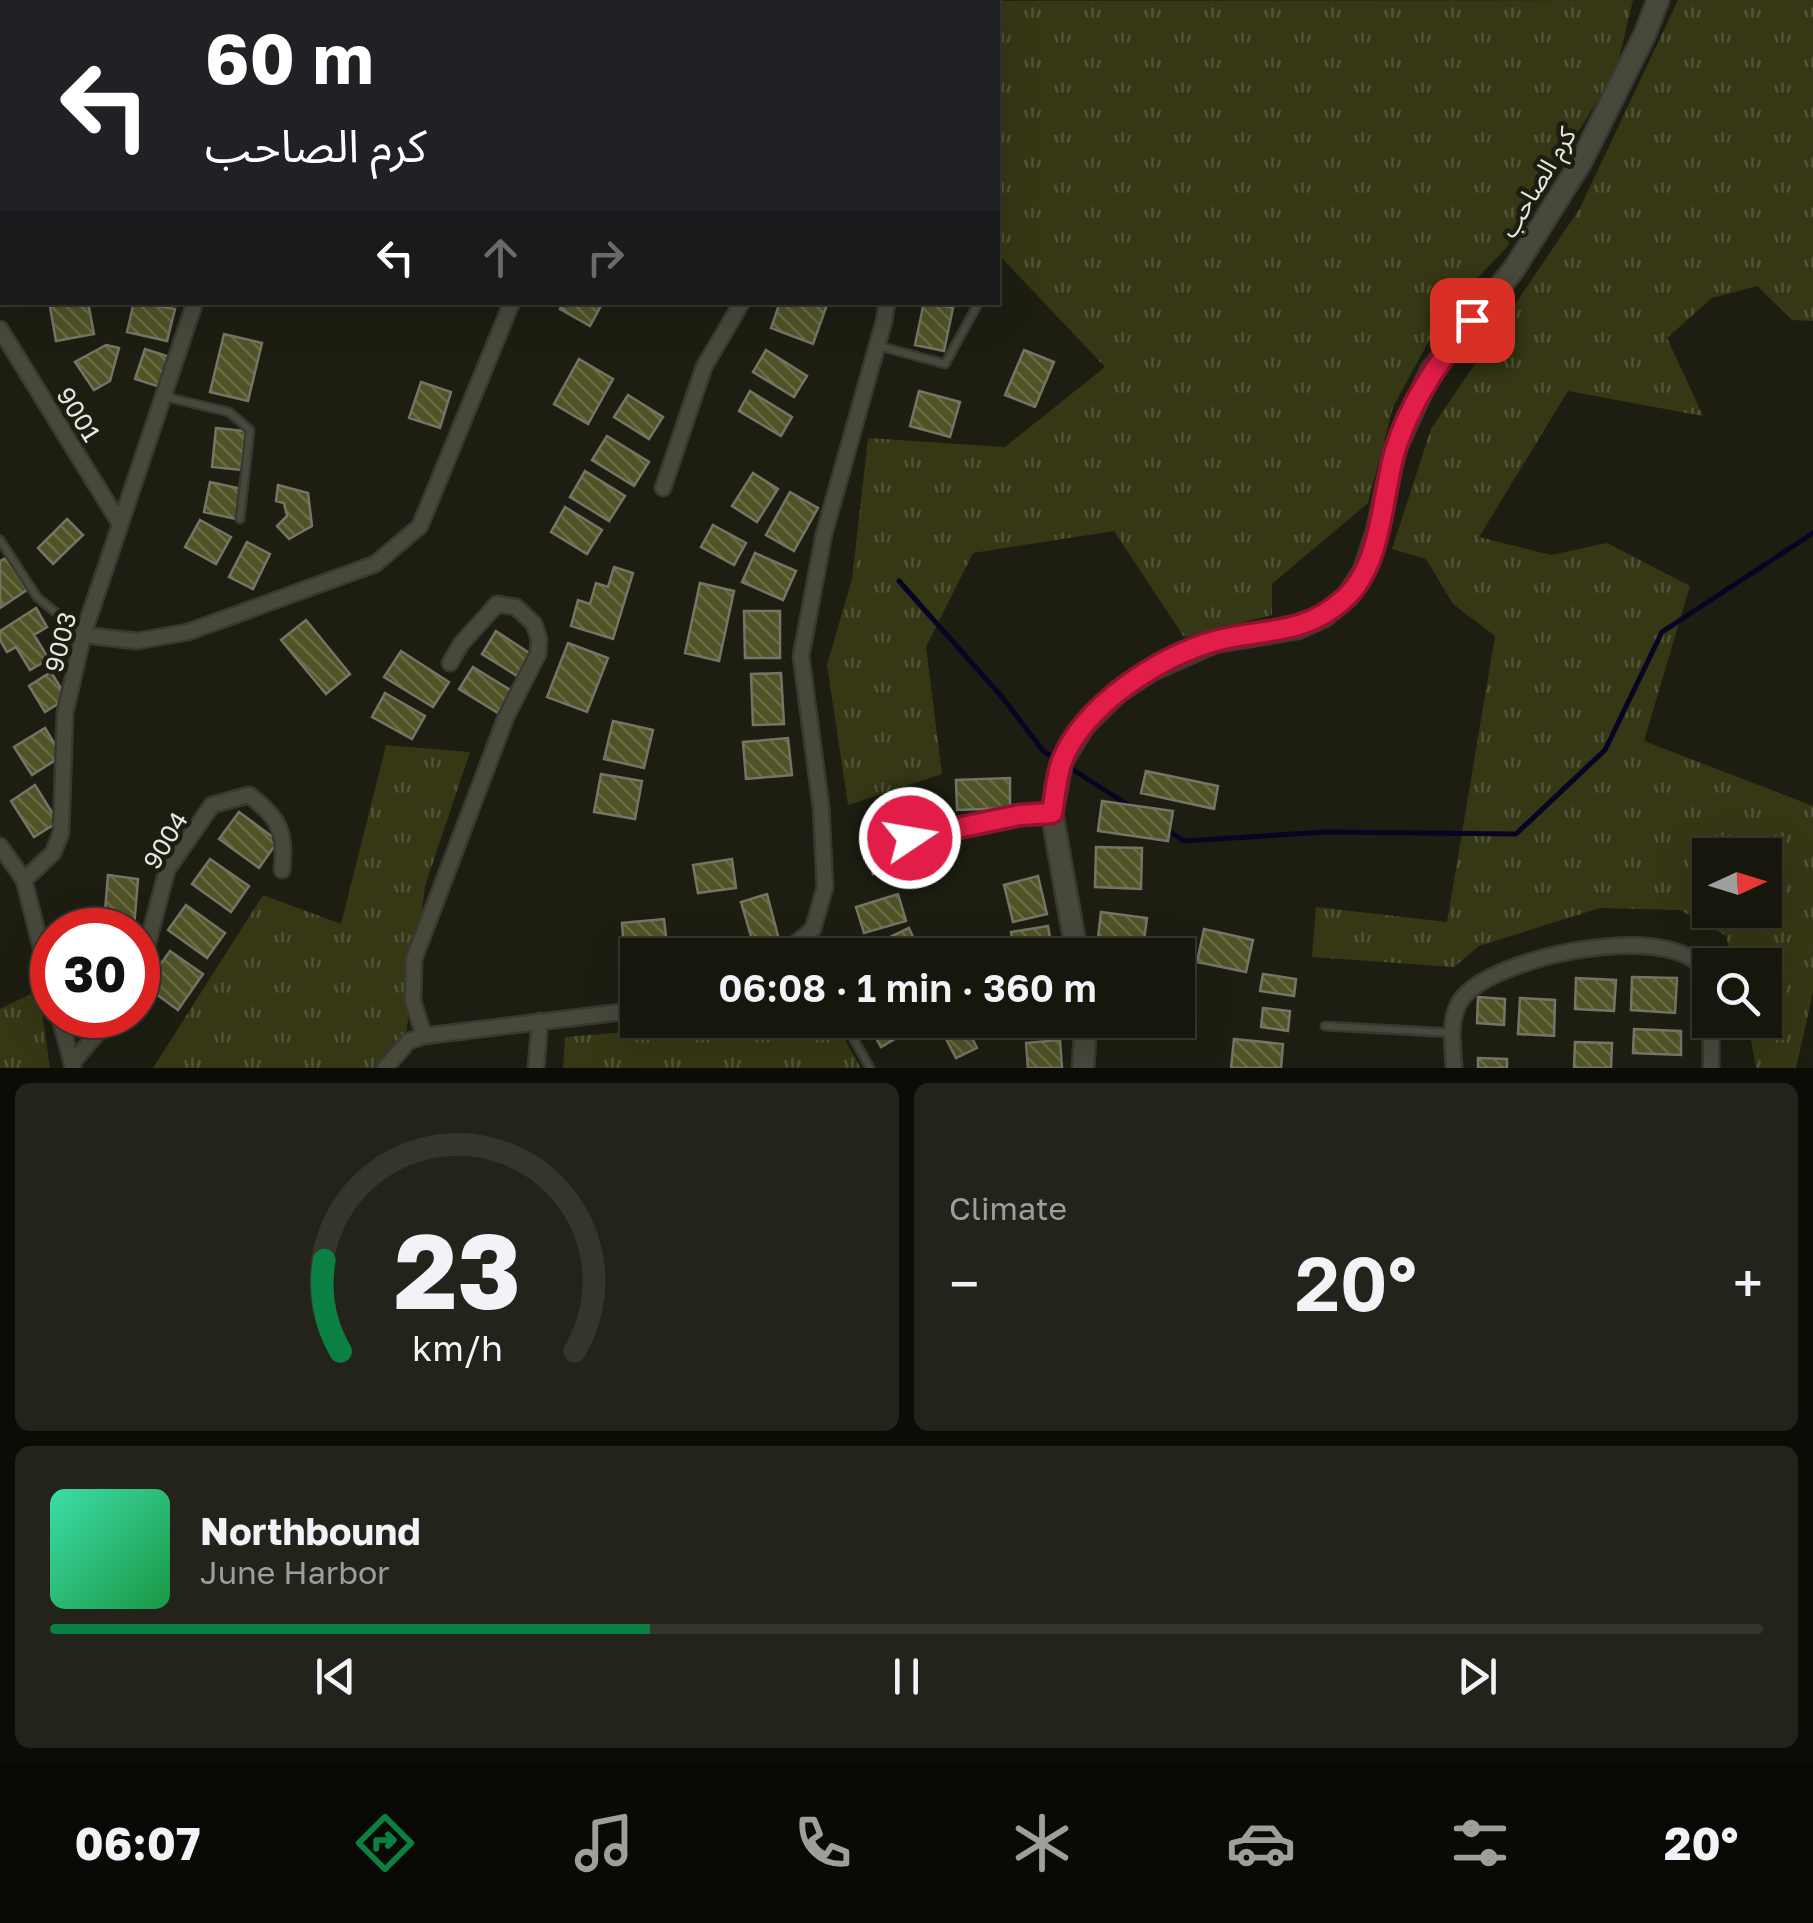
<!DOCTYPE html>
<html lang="en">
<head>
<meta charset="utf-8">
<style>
	body { margin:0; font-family:"Golos Text","Noto Sans Arabic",sans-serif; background:#23231b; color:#f1f3f6; height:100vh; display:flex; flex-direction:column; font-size:38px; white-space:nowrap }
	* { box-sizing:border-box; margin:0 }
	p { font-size:32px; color:#9e9f9d }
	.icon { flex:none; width:55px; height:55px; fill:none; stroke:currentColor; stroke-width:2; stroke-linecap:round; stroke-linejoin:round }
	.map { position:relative; height:1068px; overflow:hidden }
	.panel { display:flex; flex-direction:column; gap:15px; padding:15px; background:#0c0c07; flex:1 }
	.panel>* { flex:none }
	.banner { position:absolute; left:0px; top:0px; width:1000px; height:305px; box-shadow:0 10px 40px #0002,0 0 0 2px #35352e; background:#202124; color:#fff; overflow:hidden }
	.needle { width:65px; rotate:86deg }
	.buttons { position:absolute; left:1692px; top:838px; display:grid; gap:20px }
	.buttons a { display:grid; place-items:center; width:90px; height:90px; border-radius:0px; background:#16160d; box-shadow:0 10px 40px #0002,0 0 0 2px #35352e; font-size:50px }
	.speed { position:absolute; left:30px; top:908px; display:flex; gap:20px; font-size:50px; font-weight:700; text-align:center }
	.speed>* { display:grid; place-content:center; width:130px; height:130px; border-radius:50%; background:#16160d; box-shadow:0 10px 40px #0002,0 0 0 2px #35352e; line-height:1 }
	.speed .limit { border:15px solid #d22; background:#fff; color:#111 }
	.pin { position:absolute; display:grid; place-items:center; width:85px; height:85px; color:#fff; margin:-42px; border-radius:20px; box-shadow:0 5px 15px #0006 }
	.me { position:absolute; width:110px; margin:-55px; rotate:78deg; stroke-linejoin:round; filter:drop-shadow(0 0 8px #0008) }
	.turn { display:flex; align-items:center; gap:35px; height:210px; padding:0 40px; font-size:45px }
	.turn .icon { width:130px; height:130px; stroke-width:2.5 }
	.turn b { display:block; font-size:70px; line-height:85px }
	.lanes { display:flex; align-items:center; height:95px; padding:0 40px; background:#0003; justify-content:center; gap:50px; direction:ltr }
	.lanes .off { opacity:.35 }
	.big { font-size:75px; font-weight:600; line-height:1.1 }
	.panel .widget { flex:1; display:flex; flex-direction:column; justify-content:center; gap:15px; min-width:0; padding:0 35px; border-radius:15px; background:#23231b }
	.panel .dial { align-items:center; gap:0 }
	.dial svg { height:260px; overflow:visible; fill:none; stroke:#35352e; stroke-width:7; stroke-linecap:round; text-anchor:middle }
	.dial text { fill:#f1f3f6; stroke:none }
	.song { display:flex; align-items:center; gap:30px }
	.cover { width:120px; height:120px; border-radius:15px; background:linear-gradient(135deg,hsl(160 70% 55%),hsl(140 70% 35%)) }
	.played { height:10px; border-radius:5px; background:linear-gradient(90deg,#0b8043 35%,#35352e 35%) }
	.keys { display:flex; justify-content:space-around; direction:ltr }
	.heat { display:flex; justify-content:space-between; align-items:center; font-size:55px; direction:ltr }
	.panel .tiles { flex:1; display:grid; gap:15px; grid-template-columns:1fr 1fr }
	.widget:last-child { grid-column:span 2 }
	.trip { position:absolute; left:620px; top:938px; width:575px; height:100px; border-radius:0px; background:#16160d; box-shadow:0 10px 40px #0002,0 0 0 2px #35352e; font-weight:600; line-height:100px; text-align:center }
	.dock { display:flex; height:160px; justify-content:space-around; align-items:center; background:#090905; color:#9e9f9d }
	.dock .icon { width:70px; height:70px }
	.dock .on { color:#0b8043 }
	.dock b { font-size:45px; color:#f1f3f6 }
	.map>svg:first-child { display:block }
</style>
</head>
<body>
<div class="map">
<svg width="1813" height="1068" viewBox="0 0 1813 1068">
	<defs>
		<pattern id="grass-tufts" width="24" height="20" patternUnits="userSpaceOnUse" patternTransform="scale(2.5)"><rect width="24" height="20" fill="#353715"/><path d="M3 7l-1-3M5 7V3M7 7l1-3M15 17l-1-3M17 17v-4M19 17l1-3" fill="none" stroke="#525437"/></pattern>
		<pattern id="building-back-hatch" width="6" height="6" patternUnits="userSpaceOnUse" patternTransform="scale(2.5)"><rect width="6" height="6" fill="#505326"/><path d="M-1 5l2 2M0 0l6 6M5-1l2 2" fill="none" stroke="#696c45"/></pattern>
	</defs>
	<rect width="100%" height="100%" fill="#1d1e11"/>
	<path fill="url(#grass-tufts)" fill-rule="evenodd" d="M1633,0L1616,71L1506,248L1444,313L1393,407L1368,503L1272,584V615L1184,637L1114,531L973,553L926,647L942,774L848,805L827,665L852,579L868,438L1005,447L1105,367L998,254V2L917,1Z
		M1678,0H1813V321L1792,320L1757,286L1712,298L1667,338L1703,416L1568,391L1479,537L1551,555L1607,543L1690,586L1644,741L1813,806V992L1796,1068H1756L1747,1020H1765V965H1734L1726,936L1680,910L1600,908L1479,946L1454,967L1312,957L1316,907L1447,922L1495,636L1453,604L1426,559L1392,549L1431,429L1580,208ZM1765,855V910H1710V855Z
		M386,745L470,752L425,886L406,1035L384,1068H153L263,895L341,924Z
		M39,990L50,1068H0V1009Z
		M695,1020H834L861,1068H563L565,1037L673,1028Z"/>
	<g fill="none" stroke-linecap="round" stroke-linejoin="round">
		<path stroke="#070424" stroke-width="5" d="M899,581L1002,697L1044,752L1055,758
			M1069,767L1131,807
			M1165,829L1184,841L1325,832L1516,834L1605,750L1662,632L1813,533"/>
	</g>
	<path fill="url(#building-back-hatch)" stroke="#747566" stroke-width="2.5" d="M74,302H88L94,334L56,341L50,307Z
		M134,302L175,309L167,341L127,332Z
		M564,302H603L590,326L560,309Z
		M780,302H828L813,344L771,328Z
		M924,302L953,308L944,351L915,345Z
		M224,334L262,343L248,401L210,392Z
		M106,345L119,348L110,381L94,390L75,362Z
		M145,349L176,359L166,389L135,379Z
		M766,350L807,376L794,397L753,372Z
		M1024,350L1054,362L1035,407L1005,395Z
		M579,359L613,379L588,424L554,404Z
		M421,382L451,392L440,428L409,418Z
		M750,391L792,417L781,436L739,411Z
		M919,391L960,402L950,437L910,426Z
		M628,395L663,417L649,439L614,417Z
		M216,428L245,431L241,470L212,467Z
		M607,436L649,462L634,486L592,460Z
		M585,471L625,496L609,521L570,497Z
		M753,473L778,489L757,522L732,506Z
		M210,482L242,489L236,519L204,512Z
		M278,485L308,493L312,526L289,539L277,526L287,516L284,503L276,501Z
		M790,492L818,508L794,551L766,535Z
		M565,507L602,530L587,554L551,532Z
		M67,519L83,535L53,564L38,548Z
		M200,520L231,537L216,564L185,547Z
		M713,525L746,543L734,565L701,547Z
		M247,542L270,554L253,589L229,577Z
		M755,553L796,571L783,600L742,582Z
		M6,558L27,590L0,608V561Z
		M614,567L633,573L613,639L571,626L578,600L590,604L596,583L608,587Z
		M700,583L734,591L719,661L685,653Z
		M36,608L47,627L34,635L49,659L30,670L16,647L7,652L0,640V631Z
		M744,611H780V658H745Z
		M306,620L350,674L326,694L281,640Z
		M496,631L531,654L517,676L482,654Z
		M568,643L608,658L587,712L547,697Z
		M401,651L449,682L433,707L384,677Z
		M473,667L512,691L498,713L459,689Z
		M51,672L67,698L45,712L29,686Z
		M781,673L784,724L753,725L751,674Z
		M385,693L425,716L412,739L372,717Z
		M613,721L653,730L644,768L604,759Z
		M45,728L62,756L32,775L14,747Z
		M788,738L792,775L746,779L743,742Z
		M1146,771L1218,786L1214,809L1141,793Z
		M601,774L642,781L635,819L594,812Z
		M1010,778V808L957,810L956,780Z
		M35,785L58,822L34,837L11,801Z
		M1102,801L1173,811L1168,841L1098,831Z
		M239,812L278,841L259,868L219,839Z
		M898,819L907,867L873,874L864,825Z
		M1096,847L1142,848L1141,889L1095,887Z
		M210,859L249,886L231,912L192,884Z
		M732,859L736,888L698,893L693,865Z
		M108,875L138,879L134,927L104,924Z
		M1038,876L1047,914L1013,922L1004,885Z
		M767,894L778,936L753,943L741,902Z
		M898,894L906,921L864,933L856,907Z
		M186,905L225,933L207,958L168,930Z
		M1101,912L1147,918L1142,955H1096Z
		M664,919L667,945L624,950L622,923Z
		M1048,926L1053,955H1015L1011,932Z
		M909,928L921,955H878L873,945Z
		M1204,929L1253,940L1246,972L1197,962Z
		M170,951L203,974L178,1010L145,986Z
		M1263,974L1296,979L1294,996L1260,991Z
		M1632,977L1677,978L1675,1013L1631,1010Z
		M1576,978L1616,980L1614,1011L1575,1009Z
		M1478,997L1505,999L1504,1025L1477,1023Z
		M1520,998L1555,1000L1554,1036L1518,1034Z
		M1263,1008L1290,1011L1288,1031L1261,1027Z
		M866,1020H900L907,1032L881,1047Z
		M949,1020H963L977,1048L956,1058L939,1025Z
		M1634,1029L1681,1031V1055L1633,1053Z
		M1234,1039L1283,1044L1281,1068H1231Z
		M1060,1040L1062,1068H1028L1026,1043Z
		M1575,1042L1612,1043L1611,1068H1574Z
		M1478,1058L1507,1059V1068H1478Z"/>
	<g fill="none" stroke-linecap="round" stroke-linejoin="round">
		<g stroke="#383932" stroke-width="11">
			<path id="lane" d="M879,346L945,364L979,302
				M166,397L229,412L250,430L240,519
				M0,540L37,597L83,635
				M843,1020L870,1068
				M1325,1026L1453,1033"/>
		</g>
		<g stroke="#383932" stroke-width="19">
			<path id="street" d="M208,0V2
				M612,0V2
				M884,0L885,2
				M0,329L119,522
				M663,488L704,367L742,302
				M83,635L137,641L188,632L375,564L420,526L512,302
				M910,838L1020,815L1052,813
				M0,846L24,880
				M782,955L813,929L825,887L821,807L801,656L824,534L884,321L887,302
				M138,962L148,942L167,870L212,805L249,795C280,818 286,833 282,870
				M52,991L24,880L53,853L61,833L65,713L83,635L195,302
				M59,1015L73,1067
				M1711,1020V1068
				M424,1036L413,1001L414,959L506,717L538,654L539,639L534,624L516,607L497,604L461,644L450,663
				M72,1063L101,1029L109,1015
				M385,1068L409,1041L424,1036L638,1010
				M536,1068L540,1021
				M1454,1068C1453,1046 1448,1019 1461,1000C1492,954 1700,912 1710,985"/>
		</g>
		<g stroke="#383932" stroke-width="25">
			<path id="secondary" d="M1077,955L1052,813L1062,761L1085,724L1119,691L1151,670L1214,642L1297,628L1324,616L1348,596L1364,571L1377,532L1395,449L1431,371L1514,269L1581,162L1645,34L1658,0
				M1083,1068L1086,1020"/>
		</g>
		<use href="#lane" stroke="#48493b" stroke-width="6"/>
		<use href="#street" stroke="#48493b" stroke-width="14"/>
		<use href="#secondary" stroke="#48493b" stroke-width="20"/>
	</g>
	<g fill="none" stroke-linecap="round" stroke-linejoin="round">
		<g stroke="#92132f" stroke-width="25">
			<path id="route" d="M910,838L1020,815L1052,813C1055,797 1056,777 1062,761C1084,705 1159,657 1215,641C1263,628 1303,636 1343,600C1383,565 1381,498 1395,451C1410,401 1440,360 1472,320"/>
		</g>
		<use href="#route" stroke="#e11d48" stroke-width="18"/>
	</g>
	<g text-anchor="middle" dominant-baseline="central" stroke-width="9" stroke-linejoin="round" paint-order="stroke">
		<g font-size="25" fill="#e6e7de" stroke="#1d1e11">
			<text transform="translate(1537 182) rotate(-59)">كرم الصاحب</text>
			<text transform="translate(79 414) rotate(58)">9001</text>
			<text transform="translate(60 642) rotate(-76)">9003</text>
			<text transform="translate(165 840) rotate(-59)">9004</text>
		</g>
	</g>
</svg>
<div class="buttons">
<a><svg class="needle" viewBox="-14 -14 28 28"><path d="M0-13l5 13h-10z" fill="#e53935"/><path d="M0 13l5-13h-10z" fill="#9e9f9d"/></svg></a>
<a><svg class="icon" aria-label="search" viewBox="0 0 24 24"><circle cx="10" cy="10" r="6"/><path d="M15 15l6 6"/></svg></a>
</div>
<div class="speed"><div class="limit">30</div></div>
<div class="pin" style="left:1472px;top:320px;background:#d93025"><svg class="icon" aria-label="arrive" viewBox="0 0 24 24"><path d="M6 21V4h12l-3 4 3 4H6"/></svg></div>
<svg class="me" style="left:910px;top:838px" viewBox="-20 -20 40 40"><circle r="17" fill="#e11d48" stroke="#fff" stroke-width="3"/><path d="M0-11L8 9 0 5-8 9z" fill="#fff"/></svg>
<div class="trip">06:08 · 1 min · 360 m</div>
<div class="banner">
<div class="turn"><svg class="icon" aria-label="left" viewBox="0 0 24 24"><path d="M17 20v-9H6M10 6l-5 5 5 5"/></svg><div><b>60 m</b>كرم الصاحب</div></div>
<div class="lanes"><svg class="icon" aria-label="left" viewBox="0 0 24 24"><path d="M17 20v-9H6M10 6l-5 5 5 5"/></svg><svg class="icon off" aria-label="ahead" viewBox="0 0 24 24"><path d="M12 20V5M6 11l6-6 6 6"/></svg><svg class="icon off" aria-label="right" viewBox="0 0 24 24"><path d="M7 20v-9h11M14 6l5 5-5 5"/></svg></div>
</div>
</div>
<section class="panel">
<div class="tiles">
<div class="widget dial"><svg viewBox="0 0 100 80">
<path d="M14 69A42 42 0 1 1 86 69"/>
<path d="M14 69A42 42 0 0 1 9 41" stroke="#0b8043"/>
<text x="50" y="56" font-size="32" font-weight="700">23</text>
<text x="50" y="72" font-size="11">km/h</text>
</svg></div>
<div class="widget"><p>Climate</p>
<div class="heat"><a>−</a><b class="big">20°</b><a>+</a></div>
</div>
<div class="widget">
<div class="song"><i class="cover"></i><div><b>Northbound</b><p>June Harbor</p></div></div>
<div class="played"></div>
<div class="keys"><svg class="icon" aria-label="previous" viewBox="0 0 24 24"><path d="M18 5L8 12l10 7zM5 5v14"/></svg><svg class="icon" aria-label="pause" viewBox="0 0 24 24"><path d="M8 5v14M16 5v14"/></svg><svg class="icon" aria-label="next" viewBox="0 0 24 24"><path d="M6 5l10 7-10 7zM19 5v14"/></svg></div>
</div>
</div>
</section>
<nav class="dock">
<b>06:07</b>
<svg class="icon on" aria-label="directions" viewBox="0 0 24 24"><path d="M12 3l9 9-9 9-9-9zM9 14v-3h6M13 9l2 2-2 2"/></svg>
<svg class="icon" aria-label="music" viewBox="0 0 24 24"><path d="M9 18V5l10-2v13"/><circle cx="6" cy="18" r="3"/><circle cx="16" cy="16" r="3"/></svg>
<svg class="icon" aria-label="phone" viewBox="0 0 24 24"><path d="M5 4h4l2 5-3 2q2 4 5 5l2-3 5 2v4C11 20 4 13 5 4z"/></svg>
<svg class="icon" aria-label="climate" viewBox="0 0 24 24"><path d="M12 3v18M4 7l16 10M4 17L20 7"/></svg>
<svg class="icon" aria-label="car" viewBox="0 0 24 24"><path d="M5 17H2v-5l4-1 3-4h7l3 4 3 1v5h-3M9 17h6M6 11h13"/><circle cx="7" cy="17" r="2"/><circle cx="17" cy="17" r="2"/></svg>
<svg class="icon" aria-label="filters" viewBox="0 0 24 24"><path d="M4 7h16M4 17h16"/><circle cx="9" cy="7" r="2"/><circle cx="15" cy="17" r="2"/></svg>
<b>20°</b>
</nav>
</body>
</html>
